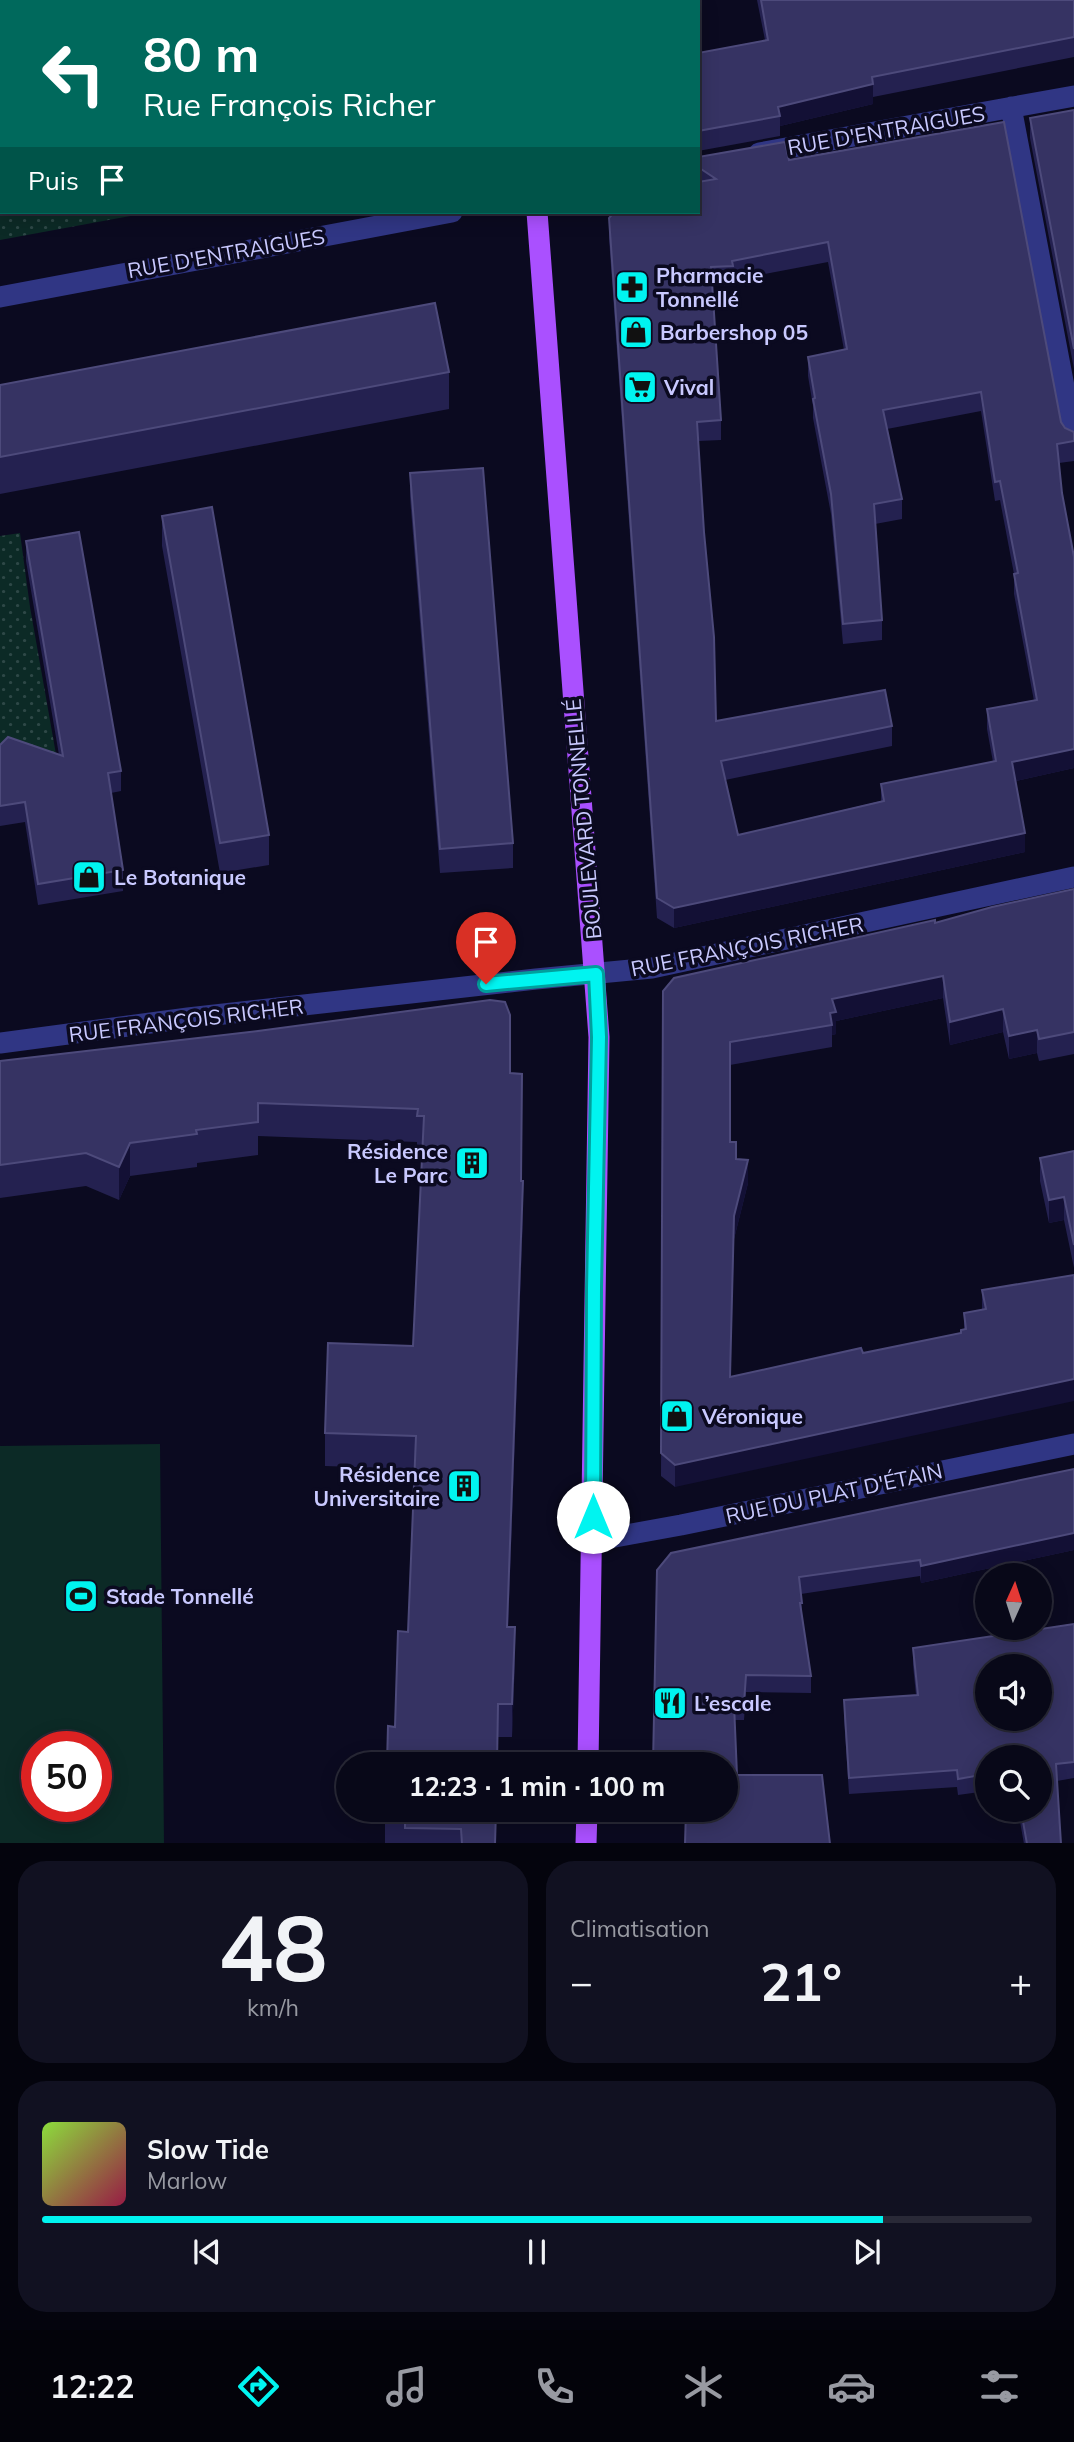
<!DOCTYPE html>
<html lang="fr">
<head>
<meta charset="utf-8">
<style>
	body { margin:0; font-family:Mulish,sans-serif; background:#111121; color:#f1f3f6; height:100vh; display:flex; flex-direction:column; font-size:26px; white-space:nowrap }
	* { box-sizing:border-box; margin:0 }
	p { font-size:23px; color:#989aa2 }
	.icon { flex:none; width:38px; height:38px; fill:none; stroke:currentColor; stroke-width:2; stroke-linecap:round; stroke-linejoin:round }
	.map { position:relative; height:1843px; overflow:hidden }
	.panel { display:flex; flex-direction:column; gap:18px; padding:18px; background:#04040d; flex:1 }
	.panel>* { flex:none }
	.hud { position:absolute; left:0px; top:0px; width:700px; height:214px; box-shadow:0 4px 18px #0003,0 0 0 2px #292937; background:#00695c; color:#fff; overflow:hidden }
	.needle { width:46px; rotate:3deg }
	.controls { position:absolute; left:975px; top:1563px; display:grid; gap:14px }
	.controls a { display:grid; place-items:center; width:77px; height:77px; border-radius:50%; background:#080818; box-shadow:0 4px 18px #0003,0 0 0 2px #292937; font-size:35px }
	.speed { position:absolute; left:21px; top:1731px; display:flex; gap:14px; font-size:35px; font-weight:700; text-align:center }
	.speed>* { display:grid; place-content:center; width:91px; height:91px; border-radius:50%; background:#080818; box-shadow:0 4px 18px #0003,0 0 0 2px #292937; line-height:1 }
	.speed .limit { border:10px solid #d22; background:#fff; color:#111 }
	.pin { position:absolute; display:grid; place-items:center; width:60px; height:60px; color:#fff; margin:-72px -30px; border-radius:50% 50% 50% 0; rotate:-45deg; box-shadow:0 0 7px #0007 }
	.pin .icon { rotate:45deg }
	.me { position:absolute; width:77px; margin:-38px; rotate:0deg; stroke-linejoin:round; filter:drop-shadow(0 0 5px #0008) }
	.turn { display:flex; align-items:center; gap:24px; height:147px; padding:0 28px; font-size:32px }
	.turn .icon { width:91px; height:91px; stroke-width:2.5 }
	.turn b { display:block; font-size:49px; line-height:60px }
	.then { display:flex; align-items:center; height:66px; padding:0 28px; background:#0003; gap:14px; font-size:26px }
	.big { font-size:52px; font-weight:700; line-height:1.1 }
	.panel .widget { flex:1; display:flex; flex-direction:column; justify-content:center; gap:10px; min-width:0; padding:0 24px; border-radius:28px; background:#111121 }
	.panel .dial { align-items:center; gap:0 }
	.dial b { font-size:91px; line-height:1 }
	.song { display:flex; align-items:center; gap:21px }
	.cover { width:84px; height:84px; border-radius:10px; background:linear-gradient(135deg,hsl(90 70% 55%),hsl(340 70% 35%)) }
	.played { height:7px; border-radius:4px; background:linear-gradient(90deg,#00f4f0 85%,#292937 85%) }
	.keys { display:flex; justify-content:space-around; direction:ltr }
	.heat { display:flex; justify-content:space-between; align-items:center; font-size:38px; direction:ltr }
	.panel .tiles { flex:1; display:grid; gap:18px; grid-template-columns:1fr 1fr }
	.widget:last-child { grid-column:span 2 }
	.trip { position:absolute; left:336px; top:1752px; width:402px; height:70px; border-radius:35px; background:#080818; box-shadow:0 4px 18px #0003,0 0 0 2px #292937; font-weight:700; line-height:70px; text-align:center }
	.menu { display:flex; height:112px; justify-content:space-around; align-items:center; background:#03030a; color:#989aa2 }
	.menu .icon { width:49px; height:49px }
	.menu .selected { color:#00f4f0 }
	.menu b { font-size:32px; color:#f1f3f6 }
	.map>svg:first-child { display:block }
</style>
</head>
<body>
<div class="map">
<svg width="1074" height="1844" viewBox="0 0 1074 1844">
	<defs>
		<pattern id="park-dots" width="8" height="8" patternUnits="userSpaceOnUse" patternTransform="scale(1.75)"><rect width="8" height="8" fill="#0c2a26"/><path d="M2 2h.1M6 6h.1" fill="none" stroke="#2e4847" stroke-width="1.8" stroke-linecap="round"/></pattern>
	</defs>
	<rect width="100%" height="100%" fill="#0b0a20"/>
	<path fill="url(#park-dots)" d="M0,0H450L451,2H2V212H152L0,240Z
		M20,533L30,607L57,760H0V536Z"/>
	<path fill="#0c2a26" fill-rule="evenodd" d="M160,1444L164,1843H0V1446ZM37,1746H96V1806H37Z"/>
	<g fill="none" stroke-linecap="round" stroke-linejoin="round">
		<path stroke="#303684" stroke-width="21" d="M1011,107L1074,439
			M759,153L1074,96
			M0,297L452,212
			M0,1043L188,1018L536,979L652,968L1074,877
			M593,1541L681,1525L1074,1444"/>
		<path stroke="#aa50ff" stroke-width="21" d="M524,0V2
			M537,212L599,1037L588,1764
			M586,1844L587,1810"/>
	</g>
	<path fill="#242150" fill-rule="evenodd" d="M757,0H1074V57L873,97V104L780,126V136L698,151V53L765,40Z
		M1074,110V369L1030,138V118Z
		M698,157L789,160L1061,422L1065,428L1074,432V461L1059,463L1074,768L1016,781L1025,852L674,928L657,918L609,238V218L698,212ZM828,262L844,350L808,357V376L813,406V418L831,514L843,644L882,640V620L875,524L902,519V499L887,429L981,411L995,501L1000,500L1014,574V594L1034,701L987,709V729L993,762L881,784V801L738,835L725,780L892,746V726L716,721L698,441L721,440V420L712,286L733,285V280Z
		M449,372V409L0,494V385Z
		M410,473L513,843V868L440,873L410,497Z
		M162,516L269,835V865L220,873L162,546Z
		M26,541L121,771V791L111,793L123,870V891L38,905L25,822L0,826V745L59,755L26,561Z
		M1074,889V1054L1039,1061L1037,1053L1009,1059L1003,1032L950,1045L943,998L836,1021V1034L832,1035V1047L730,1065V1142L736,1159L748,1183L734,1239L730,1377L863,1353L961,1333L964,1329V1313L982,1310V1290L1074,1275L675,1487L661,1476L663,991Z
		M0,1061L510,1073L521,1181L523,1214L508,1627L515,1659L512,1737H498L497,1764H387L395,1727L408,1632L415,1469L325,1466V1433L413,1346L423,1149H417V1142L258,1136V1155L197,1163V1167L130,1176L119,1200L86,1186L0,1198Z
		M1074,1151V1268L1064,1220L1049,1223L1040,1181V1158Z
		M1074,1469V1550L921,1583L920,1576L801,1594L802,1615L811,1676V1693L746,1692L744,1720H735L726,1810L657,1570Z
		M1074,1624V1778L1057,1781L1061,1844H1024L1018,1810H1040V1757H987V1791L958,1795L957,1787L849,1794L844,1717V1700L916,1695L913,1665V1648Z
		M385,1810H496V1844H385Z"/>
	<path fill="#131035" d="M873,84V104L780,126V116L778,107Z
		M1074,749V768L1012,782V762Z
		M1025,833V852L674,928V908Z
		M943,976V998L836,1021V1034L832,1035V1025L830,1013L832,999Z
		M1003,1009V1032L950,1045V1022Z
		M1037,1030V1053L1009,1059V1036Z
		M130,1143V1176L119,1200V1167Z
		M748,1160V1183L734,1239L730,1400L734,1216Z
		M523,1181V1214L507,1660V1627Z
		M1064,1197V1220L1049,1223V1200Z
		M1074,1379V1401L675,1487V1465Z
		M1074,1533V1550L921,1583V1566Z
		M515,1627V1659L512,1737V1704Z"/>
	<path fill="#363363" stroke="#4d4a7b" stroke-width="2" fill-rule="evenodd" d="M594,0H645V2H594Z
		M761,0H1074V37L872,77L873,84L778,107L780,116L698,131V53L768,40Z
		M1074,110V349L1030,118Z
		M1004,122L1061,422L1065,428L1074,432V441L1057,444L1062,493L1074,557V749L1012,762L1025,833L674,908L657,898L609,218L614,212H698V182L716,179L698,167V157L785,142L789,160ZM828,242L847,349L808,357L815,398L813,399L831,494L843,624L882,620L874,504L902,499L883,410L981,392L995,482L1000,481L1018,573L1014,574L1037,700L987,709L996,761L881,784L884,801L738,835L721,761L892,726L885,690L716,721L714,637L704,532L697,422L721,420L711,267L733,266L732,261Z
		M435,303L449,372L0,457V385Z
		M483,468L513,843L440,849L410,473Z
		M212,507L269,835L220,843L162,516Z
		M79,532L121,771L108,773L123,870L38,884L25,802L0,806V745L8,737L63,756L26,541Z
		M1074,889V1032L1039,1039L1037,1030L1009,1036L1003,1009L950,1022L943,976L832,999L836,1012L830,1013L832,1025L730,1042V1142H736V1159L748,1160L734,1216L730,1377L861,1348L863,1353L961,1333V1330L966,1329L964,1313L986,1309L982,1290L1074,1275V1379L675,1465L661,1453L663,991L674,978L935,920V923L992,907Z
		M490,1000L505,1002L510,1015V1073L522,1074L521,1181H523L507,1627H515L512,1704H498L497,1764H387L388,1726L395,1727L398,1631L408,1632L416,1436L325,1433L328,1343L413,1346L424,1116H417L418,1109L258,1103V1122L196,1130L197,1134L130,1143L119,1167L86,1153L0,1165V1061L258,1031Z
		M1074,1151V1245L1064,1197L1049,1200L1040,1158Z
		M1074,1469V1533L921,1566L920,1560L799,1577L802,1603H800L811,1676L746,1675L744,1703L734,1704L737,1775H822L830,1844H685L686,1810H726V1764H653L657,1570L671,1553Z
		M1074,1624V1762L1056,1764L1061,1844H1027L1021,1810H1040V1757H987V1774L958,1779L957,1770L849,1778L844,1700L918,1695L913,1648ZM987,1666H1040V1718H987Z
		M385,1810H496L495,1844H462L461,1829L405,1828V1815L385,1814Z"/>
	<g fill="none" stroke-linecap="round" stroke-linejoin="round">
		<g stroke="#009f9c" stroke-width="18">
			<path id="route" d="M486,984L596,974L599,1037L594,1288L593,1517"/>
		</g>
		<use href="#route" stroke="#00f4f0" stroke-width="12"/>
	</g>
	<defs>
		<g id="pharmacy-square" transform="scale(1.75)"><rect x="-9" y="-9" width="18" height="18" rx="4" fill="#00f4f0" stroke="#0b0a20"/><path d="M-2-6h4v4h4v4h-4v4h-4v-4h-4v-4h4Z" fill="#111"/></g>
		<g id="shop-square" transform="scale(1.75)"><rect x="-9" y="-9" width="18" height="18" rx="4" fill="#00f4f0" stroke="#0b0a20"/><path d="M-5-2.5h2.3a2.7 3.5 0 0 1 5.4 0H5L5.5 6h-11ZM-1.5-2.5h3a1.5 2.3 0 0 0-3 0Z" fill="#111"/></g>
		<g id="supermarket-square" transform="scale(1.75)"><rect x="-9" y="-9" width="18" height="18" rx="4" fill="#00f4f0" stroke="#0b0a20"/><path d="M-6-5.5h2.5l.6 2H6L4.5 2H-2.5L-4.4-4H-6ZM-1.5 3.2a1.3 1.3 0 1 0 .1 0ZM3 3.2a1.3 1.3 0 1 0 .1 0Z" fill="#111"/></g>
		<g id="building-square" transform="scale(1.75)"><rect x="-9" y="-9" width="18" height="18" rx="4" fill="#00f4f0" stroke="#0b0a20"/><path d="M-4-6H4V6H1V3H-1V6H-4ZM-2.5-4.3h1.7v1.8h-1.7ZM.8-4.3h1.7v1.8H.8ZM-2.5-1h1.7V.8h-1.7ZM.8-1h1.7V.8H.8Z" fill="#111"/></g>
		<g id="stadium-square" transform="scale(1.75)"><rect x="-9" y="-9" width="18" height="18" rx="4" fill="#00f4f0" stroke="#0b0a20"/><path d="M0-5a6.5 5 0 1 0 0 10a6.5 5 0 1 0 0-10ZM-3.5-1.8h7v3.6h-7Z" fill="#111"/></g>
		<g id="restaurant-square" transform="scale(1.75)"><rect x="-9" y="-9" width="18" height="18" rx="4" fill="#00f4f0" stroke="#0b0a20"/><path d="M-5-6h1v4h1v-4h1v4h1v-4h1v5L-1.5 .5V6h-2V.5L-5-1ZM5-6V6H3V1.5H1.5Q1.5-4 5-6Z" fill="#111"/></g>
	</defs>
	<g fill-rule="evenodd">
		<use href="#pharmacy-square" x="632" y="287"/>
		<use href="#shop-square" x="636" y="332"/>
		<use href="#supermarket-square" x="640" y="387"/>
		<use href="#shop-square" x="89" y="877"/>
		<use href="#building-square" x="472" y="1163"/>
		<use href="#shop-square" x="677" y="1416"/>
		<use href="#building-square" x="464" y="1486"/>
		<use href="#stadium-square" x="81" y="1596"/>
		<use href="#restaurant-square" x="670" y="1703"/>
	</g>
	<g text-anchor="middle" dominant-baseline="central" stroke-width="7" stroke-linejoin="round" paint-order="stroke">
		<g font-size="21" fill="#c9c9ff" stroke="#0b0a20">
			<text transform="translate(886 130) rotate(-10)">RUE D'ENTRAIGUES</text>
			<text transform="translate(226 253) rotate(-10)">RUE D'ENTRAIGUES</text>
			<text transform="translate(583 819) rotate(-95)">BOULEVARD TONNELLÉ</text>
			<text transform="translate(747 946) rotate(-11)">RUE FRANÇOIS RICHER</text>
			<text transform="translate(186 1020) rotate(-7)">RUE FRANÇOIS RICHER</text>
			<text transform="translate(834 1493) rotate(-12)">RUE DU PLAT D'ÉTAIN</text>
		</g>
		<g font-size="21" font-weight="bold" fill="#c9c9ff" stroke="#0b0a20" text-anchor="start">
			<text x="656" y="275">Pharmacie<tspan x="656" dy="24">Tonnellé</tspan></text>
			<text x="660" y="332">Barbershop 05</text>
			<text x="664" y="387">Vival</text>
			<text x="114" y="877">Le Botanique</text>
			<text x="448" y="1151" text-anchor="end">Résidence<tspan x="448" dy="24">Le Parc</tspan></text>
			<text x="702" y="1416">Véronique</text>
			<text x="440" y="1474" text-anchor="end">Résidence<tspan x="440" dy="24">Universitaire</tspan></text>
			<text x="106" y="1596">Stade Tonnellé</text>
			<text x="694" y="1703">L’escale</text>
		</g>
	</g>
</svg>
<div class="controls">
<a><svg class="needle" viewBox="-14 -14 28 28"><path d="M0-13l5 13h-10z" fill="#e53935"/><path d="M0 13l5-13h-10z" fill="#989aa2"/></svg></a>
<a><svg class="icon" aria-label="sound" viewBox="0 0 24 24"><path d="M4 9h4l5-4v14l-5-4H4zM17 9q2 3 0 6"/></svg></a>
<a><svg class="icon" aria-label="search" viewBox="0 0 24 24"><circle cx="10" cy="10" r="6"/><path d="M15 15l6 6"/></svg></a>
</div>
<div class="speed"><div class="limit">50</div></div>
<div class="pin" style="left:486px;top:984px;background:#d93025"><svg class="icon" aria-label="arrive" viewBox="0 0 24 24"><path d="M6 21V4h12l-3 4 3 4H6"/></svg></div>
<svg class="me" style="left:593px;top:1517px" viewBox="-20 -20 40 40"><circle r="19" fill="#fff"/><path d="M0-13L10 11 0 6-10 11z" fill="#00f4f0"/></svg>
<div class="trip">12:23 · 1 min · 100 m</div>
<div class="hud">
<div class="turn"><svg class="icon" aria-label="left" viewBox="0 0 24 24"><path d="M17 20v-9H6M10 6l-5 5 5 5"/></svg><div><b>80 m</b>Rue François Richer</div></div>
<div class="then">Puis<svg class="icon" aria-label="arrive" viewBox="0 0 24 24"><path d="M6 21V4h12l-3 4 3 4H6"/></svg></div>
</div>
</div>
<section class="panel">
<div class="tiles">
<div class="widget dial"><b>48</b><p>km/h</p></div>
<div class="widget"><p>Climatisation</p>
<div class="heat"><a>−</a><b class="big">21°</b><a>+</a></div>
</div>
<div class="widget">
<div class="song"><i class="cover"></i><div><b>Slow Tide</b><p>Marlow</p></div></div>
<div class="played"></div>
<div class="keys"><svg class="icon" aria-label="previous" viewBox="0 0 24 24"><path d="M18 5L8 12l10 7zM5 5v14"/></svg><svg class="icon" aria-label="pause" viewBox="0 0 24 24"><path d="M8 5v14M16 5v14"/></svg><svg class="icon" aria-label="next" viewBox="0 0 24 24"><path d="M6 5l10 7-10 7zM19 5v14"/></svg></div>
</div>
</div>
</section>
<nav class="menu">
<b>12:22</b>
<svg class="icon selected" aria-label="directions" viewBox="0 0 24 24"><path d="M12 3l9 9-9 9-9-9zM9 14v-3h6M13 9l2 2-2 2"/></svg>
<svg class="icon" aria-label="music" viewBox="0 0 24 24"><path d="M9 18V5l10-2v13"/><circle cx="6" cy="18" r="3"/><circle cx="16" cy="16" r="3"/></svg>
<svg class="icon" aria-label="phone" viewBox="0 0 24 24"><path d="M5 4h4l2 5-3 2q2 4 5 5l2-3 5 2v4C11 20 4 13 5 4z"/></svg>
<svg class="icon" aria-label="climate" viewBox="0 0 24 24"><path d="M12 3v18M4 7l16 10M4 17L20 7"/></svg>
<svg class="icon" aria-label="car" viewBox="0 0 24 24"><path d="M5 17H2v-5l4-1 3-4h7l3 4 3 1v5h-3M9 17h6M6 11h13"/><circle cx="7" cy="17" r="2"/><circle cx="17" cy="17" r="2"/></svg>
<svg class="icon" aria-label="filters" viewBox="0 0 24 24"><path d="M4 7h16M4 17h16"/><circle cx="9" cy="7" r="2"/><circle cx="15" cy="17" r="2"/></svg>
</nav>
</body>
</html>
